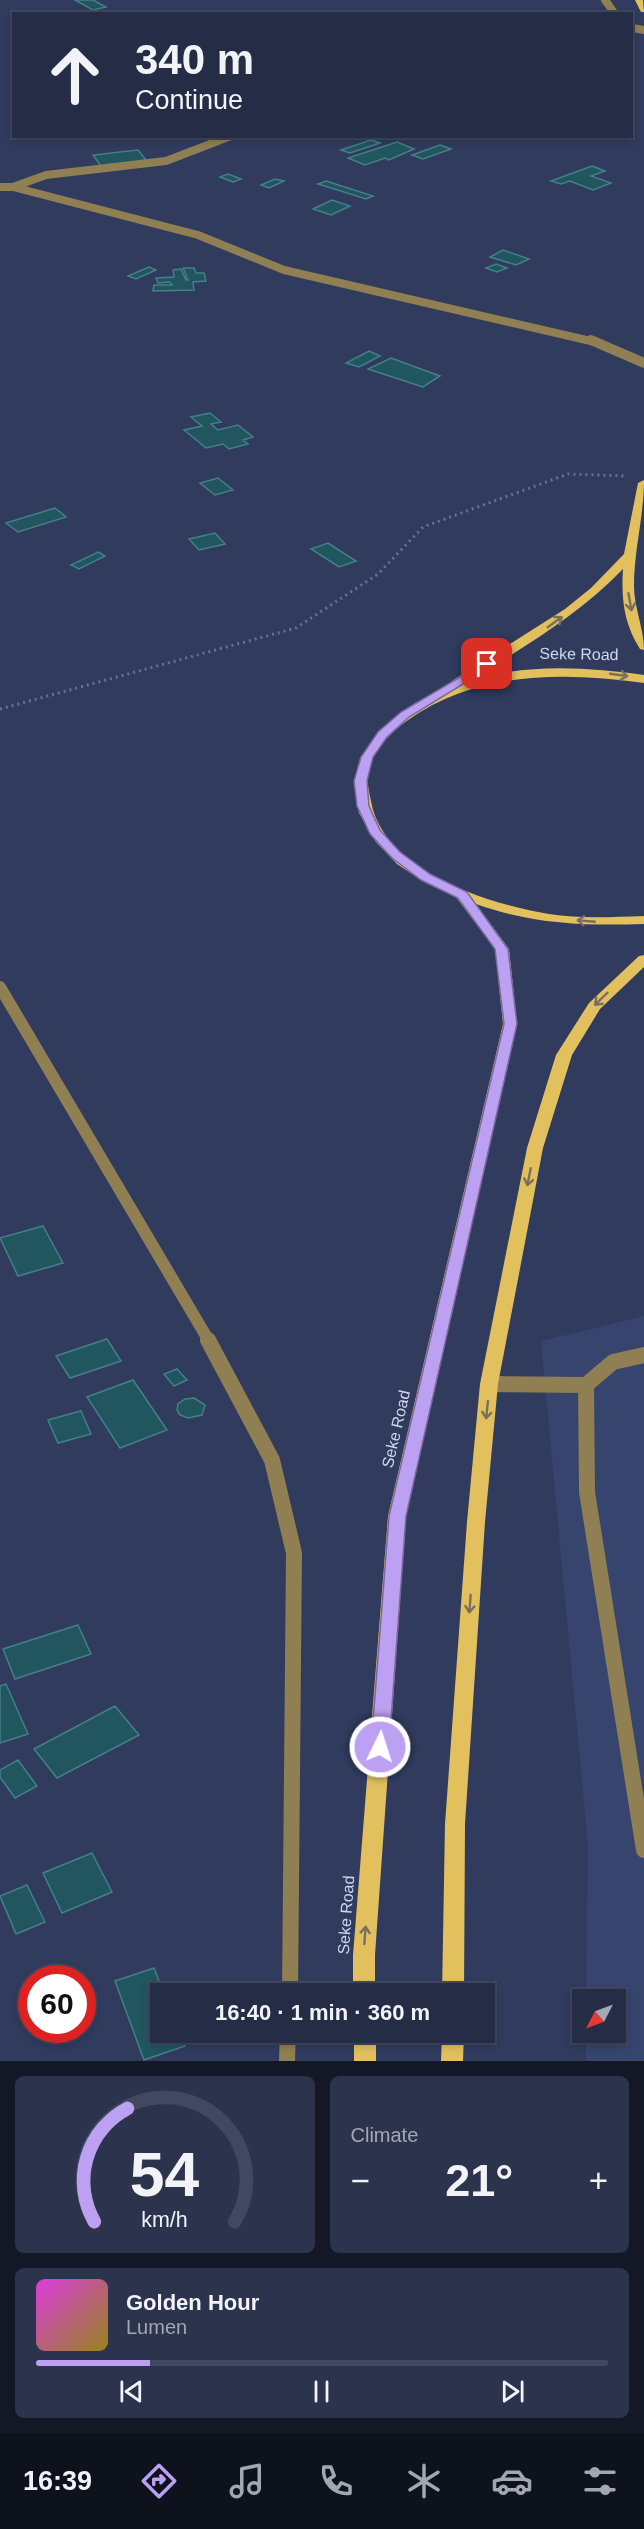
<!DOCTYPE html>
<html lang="en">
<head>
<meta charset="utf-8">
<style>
	body { margin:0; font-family:Arial,sans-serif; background:#2c344d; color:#f1f3f6; height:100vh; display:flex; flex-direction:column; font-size:22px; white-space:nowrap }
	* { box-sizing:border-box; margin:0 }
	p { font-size:20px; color:#a3a7b3 }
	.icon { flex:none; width:33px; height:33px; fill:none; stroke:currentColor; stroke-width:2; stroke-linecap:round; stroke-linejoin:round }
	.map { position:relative; height:2061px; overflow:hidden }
	.sheet { display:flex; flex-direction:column; gap:15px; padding:15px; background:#141826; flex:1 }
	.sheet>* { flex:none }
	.guide { position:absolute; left:12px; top:12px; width:621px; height:126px; border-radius:0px; box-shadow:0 3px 9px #0003,0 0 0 2px #41485f; background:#242c46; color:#f1f3f6; overflow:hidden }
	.needle { width:39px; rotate:228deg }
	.buttons { position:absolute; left:572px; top:1989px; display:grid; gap:12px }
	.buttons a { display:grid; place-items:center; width:54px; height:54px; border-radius:0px; background:#242c46; box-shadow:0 3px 9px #0003,0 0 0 2px #41485f; font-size:30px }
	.speed { position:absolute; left:18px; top:1965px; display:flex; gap:12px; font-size:30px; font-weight:700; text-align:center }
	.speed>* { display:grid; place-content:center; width:78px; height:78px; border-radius:50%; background:#242c46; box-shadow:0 3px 9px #0003,0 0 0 2px #41485f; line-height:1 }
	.speed .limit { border:9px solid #d22; background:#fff; color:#111 }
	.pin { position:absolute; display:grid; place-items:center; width:51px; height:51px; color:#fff; margin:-26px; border-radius:12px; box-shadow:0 3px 9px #0006 }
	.me { position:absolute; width:66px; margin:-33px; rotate:4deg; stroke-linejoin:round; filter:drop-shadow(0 0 4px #0008) }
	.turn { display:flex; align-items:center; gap:21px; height:126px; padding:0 24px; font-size:27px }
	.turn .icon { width:78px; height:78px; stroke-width:2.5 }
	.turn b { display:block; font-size:42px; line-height:51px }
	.big { font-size:45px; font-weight:600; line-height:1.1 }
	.sheet .card { flex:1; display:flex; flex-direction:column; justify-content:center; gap:9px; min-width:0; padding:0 21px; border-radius:9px; background:#2c344d }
	.sheet .dial { align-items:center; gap:0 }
	.dial svg { height:156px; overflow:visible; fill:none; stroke:#41485f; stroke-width:7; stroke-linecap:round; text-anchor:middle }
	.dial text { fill:#f1f3f6; stroke:none }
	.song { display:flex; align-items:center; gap:18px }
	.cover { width:72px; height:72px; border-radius:9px; background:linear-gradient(135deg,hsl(300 70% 55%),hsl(50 70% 35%)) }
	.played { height:6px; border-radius:3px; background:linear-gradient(90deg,#bca0f2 20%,#41485f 20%) }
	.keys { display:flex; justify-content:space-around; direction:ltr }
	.heat { display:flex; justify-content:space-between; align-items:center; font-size:33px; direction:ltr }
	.sheet .tiles { flex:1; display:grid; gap:15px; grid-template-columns:1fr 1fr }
	.card:last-child { grid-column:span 2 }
	.trip { position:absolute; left:150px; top:1983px; width:345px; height:60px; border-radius:0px; background:#242c46; box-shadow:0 3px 9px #0003,0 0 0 2px #41485f; font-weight:600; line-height:60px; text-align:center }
	.menu { display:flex; height:96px; justify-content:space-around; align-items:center; background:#0e121c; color:#a3a7b3 }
	.menu .icon { width:42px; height:42px }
	.menu .selected { color:#bca0f2 }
	.menu b { font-size:27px; color:#f1f3f6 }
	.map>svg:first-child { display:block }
</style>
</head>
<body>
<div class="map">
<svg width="644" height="2061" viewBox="0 0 644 2061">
	<rect width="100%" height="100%" fill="#303b5e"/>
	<path fill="#37446d" d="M644,1316V2061H586V2033L615,2032V2000L586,1999L588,1846L541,1341Z"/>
	<path fill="#21565f" stroke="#457f89" stroke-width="1.5" d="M75,0H93L106,7L93,10Z
		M371,140L380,143L350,153L341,150Z
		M397,142L414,149L389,160L385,158L365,165L348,158Z
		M440,145L451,149L423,159L412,155Z
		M138,150L146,160L101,166L93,155Z
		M592,166L605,171L591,176L611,183L593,190L570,181L561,184L551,181Z
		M228,174L241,179L233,182L220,177Z
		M275,179L284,181L269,188L261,185Z
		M326,181L373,196L366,199L318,184Z
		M332,200L350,206L331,215L313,209Z
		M503,250L529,259L516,265L490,257Z
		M496,264L507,268L497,272L486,268Z
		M149,267L156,270L136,279L128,276Z
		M183,268H194L196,273H204L206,281L193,282L194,290L153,291L154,285H172L170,282L158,283L156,278L174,277L173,270L181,269L186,280H188Z
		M369,351L380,356L359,367L346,363Z
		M391,358L440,376L423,387L368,369Z
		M210,413L221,422L211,424L218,430L238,425L253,437L243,440L248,444L229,449L223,444L206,448L184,430L202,426L191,417Z
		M218,478L233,490L215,495L200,483Z
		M55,508L66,517L18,532L6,523Z
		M215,533L225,544L199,550L189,539Z
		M328,543L356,561L339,567L311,549Z
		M98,552L105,556L79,569L71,565Z
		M43,1226L63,1263L18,1276L0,1238Z
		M107,1339L121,1361L70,1378L56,1356Z
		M177,1369L187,1380L174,1386L164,1374Z
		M133,1380L167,1430L120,1448L87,1397Z
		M194,1398L205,1405L202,1415L188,1418L180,1415L177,1410L178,1404L185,1399Z
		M81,1411L91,1434L58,1443L48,1420Z
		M78,1625L91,1654L15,1679L3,1649Z
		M6,1684L28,1734L0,1743V1686Z
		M115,1706L139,1735L57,1778L34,1749Z
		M18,1760L37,1786L15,1798L0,1777V1770Z
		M92,1853L112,1892L62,1913L43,1873Z
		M27,1885L45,1922L16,1934L0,1896Z
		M154,1968L164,1994H160V2032H180L185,2046L144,2060L115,1981Z"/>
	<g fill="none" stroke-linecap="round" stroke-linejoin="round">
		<path stroke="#687290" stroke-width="3" stroke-dasharray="2 4" stroke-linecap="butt" d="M0,709L296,628L378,574L423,527L568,474L627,476"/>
		<path stroke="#907f53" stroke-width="8" d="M605,0L615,14
			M632,28L644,30
			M0,187H13L198,235L284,270L595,342
			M13,187L46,175L166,161L231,136"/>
		<path stroke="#907f53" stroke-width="10" d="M591,340L644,363"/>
		<path stroke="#907f53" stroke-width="12" d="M0,987L209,1341"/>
		<path stroke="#907f53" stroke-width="16" d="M208,1340L272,1460L294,1553L290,1994
			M644,1355L613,1362L586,1385L587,1492L644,1850
			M489,1384L586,1385
			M287,2061L288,2032"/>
		<path fill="#e2c05e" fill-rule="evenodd" d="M635,0H643L644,12H641Z
			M644,480C644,516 634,550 634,586C634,608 644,628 644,650L640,649C624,624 621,599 623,569C578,616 523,647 470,681C526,663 587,667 644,675V683C563,672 477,671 408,720C390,733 372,751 368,774C367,783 369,792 371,801C383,871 488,904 549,914C580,919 612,917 644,916V924C586,926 531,924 476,904L509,949L517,1024L406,1516L375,1955V1994H353V1955L388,1516L503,1024L495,949L456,897L424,882L397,864L376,842L359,813L354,783L360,759L382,728L415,703L452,687L450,684L452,681L565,609L591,588L624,554L638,483Z
			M644,955V967L600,1009L572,1055L543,1148L498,1384L485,1522L465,1824L464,1994H442L445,1824L467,1522L480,1384L527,1148L556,1055L589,1003L639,956Z
			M354,2032H376V2061H354Z
			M442,2032H464L463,2061H441Z"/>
	</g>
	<defs><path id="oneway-shaft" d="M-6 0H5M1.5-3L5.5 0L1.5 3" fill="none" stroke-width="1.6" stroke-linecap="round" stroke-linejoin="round" transform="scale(1.5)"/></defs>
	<g stroke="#77705e">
		<use href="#oneway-shaft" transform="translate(630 602) rotate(80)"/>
		<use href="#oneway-shaft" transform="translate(555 622) rotate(-36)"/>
		<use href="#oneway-shaft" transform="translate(619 675) rotate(8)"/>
		<use href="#oneway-shaft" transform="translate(586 921) rotate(-175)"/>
		<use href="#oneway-shaft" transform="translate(601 999) rotate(136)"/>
		<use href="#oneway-shaft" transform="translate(529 1177) rotate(101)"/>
		<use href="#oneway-shaft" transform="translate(487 1410) rotate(96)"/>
		<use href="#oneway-shaft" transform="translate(470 1604) rotate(94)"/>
		<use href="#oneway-shaft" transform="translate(365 1935) rotate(-86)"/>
	</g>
	<path fill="#bca0f2" stroke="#7a689d" stroke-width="1.5" d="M487,661L492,664L491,667L409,717L387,737L373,757L367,781L369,806L380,830L400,852L430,874L467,892L508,949L517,1024L406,1516L389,1747L386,1752L380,1754L373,1752L371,1747L389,1516L504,1024L495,949L458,898L421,880L392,858L370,834L357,806L354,781L361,757L378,732L401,712Z"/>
	<g text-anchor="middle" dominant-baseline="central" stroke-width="6" stroke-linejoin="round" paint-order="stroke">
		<g font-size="16" fill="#cfd7ed" stroke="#303b5e">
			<text transform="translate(579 654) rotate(1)">Seke Road</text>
			<text transform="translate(396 1429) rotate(-77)">Seke Road</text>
			<text transform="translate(346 1915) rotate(-86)">Seke Road</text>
		</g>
	</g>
</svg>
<div class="buttons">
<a><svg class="needle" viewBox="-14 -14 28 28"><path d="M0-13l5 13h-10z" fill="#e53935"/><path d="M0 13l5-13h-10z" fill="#a3a7b3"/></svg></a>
</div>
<div class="speed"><div class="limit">60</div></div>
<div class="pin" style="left:487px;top:664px;background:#d93025"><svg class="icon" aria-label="arrive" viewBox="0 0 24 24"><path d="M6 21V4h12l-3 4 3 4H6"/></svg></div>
<svg class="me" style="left:380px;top:1747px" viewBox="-20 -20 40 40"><circle r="17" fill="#bca0f2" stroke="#fff" stroke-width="3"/><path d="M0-11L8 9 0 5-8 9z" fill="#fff"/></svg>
<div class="trip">16:40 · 1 min · 360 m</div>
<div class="guide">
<div class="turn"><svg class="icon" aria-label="ahead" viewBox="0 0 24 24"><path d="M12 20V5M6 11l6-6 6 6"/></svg><div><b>340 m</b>Continue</div></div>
</div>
</div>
<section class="sheet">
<div class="tiles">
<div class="card dial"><svg viewBox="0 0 100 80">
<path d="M14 69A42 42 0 1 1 86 69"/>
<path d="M14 69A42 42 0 0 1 31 11" stroke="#bca0f2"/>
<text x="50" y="56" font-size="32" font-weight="700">54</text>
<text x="50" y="72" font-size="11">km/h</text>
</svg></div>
<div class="card"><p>Climate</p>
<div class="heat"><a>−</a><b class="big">21°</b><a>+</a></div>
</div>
<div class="card">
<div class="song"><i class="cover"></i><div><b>Golden Hour</b><p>Lumen</p></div></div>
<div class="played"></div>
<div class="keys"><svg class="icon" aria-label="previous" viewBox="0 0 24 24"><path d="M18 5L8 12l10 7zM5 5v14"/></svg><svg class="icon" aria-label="pause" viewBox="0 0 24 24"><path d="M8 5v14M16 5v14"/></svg><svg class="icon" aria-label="next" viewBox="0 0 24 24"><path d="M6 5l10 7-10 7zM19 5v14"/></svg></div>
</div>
</div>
</section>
<nav class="menu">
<b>16:39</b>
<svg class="icon selected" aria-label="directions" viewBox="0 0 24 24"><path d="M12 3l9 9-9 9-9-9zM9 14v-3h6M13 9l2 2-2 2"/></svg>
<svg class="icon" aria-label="music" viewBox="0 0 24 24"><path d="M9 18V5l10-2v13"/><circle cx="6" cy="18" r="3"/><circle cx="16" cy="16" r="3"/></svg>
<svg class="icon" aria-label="phone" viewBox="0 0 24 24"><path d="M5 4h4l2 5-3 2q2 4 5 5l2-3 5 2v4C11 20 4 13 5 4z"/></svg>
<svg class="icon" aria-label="climate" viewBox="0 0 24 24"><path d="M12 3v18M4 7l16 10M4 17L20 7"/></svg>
<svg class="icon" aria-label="car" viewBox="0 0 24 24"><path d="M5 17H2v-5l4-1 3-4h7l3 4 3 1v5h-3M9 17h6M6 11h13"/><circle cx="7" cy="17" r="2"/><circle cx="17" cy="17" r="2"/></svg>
<svg class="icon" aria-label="filters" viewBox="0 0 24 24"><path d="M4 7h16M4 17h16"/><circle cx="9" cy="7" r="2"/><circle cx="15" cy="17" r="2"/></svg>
</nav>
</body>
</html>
